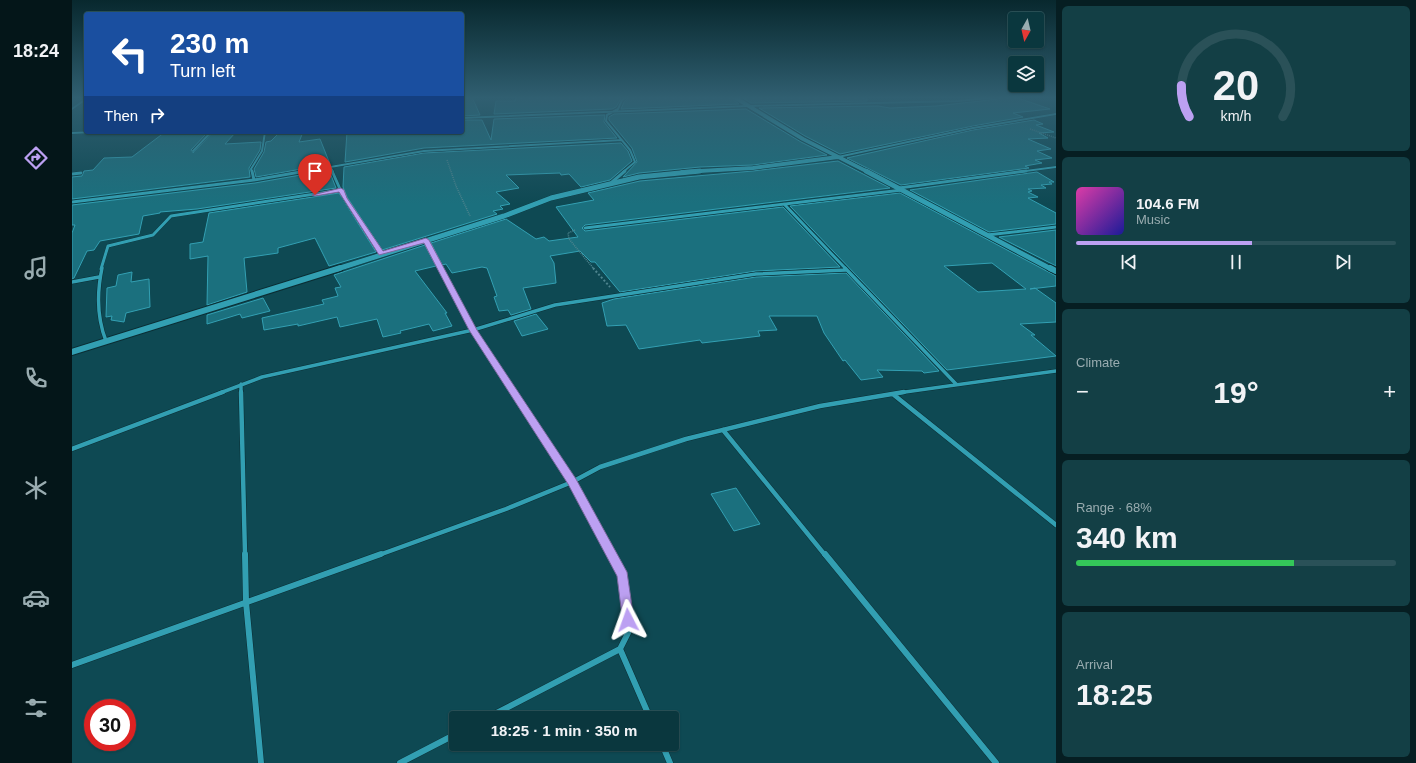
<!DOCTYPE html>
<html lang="en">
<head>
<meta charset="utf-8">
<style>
	body { margin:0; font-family:Arial,sans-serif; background:#133f45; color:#f1f3f6; height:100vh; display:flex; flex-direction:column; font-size:15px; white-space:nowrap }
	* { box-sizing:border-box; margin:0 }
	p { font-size:13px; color:#99acb0 }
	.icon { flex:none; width:22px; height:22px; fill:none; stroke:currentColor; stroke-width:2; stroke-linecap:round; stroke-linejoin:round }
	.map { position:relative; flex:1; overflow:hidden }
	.panel { display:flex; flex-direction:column; gap:6px; padding:6px; background:#061e22; width:360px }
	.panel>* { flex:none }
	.guide { position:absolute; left:12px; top:12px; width:380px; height:122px; border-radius:4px; box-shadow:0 1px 3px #0004,0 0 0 1px #2a5158; background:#1a4fa0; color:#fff; overflow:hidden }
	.needle { width:26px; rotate:188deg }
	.fabs { position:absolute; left:936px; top:12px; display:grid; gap:8px }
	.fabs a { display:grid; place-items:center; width:36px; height:36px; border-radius:4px; background:#0a373e; box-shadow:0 1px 3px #0004,0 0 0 1px #2a5158; font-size:20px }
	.speed { position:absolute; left:12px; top:699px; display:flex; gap:8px; font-size:20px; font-weight:700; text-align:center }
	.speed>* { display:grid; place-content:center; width:52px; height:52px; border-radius:50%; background:#0a373e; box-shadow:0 1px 3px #0004,0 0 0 1px #2a5158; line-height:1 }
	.speed .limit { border:6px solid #d22; background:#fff; color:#111 }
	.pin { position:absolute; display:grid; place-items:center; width:34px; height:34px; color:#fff; margin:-41px -17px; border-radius:50% 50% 50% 0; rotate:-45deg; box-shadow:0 0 4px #0007 }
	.pin .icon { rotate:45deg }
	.me { position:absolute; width:44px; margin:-22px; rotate:356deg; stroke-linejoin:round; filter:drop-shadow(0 0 3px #0008) }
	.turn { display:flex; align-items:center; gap:14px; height:84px; padding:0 20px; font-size:18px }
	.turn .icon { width:52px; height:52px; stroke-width:2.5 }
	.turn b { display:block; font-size:28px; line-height:34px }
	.then { display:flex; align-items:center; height:38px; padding:0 20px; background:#0003; gap:8px; font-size:15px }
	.big { font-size:30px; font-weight:700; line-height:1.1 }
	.panel .widget { flex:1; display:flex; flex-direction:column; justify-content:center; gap:6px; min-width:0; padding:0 14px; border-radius:6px; background:#133f45 }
	.panel .dial { align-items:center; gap:0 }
	.dial svg { height:104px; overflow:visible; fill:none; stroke:#2a5158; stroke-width:7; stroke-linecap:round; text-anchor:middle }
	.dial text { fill:#f1f3f6; stroke:none }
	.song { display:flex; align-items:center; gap:12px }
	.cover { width:48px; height:48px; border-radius:6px; background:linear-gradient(135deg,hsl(320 70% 55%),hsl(240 70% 35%)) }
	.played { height:4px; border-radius:2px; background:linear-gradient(90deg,#bca0f2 55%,#2a5158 55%) }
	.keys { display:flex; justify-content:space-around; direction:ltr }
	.heat { display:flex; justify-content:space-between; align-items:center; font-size:22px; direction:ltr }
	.charge { height:6px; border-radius:3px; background:linear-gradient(90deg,#34c759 68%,#2a5158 0) }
	.trip { position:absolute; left:377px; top:711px; width:230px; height:40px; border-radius:4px; background:#0a373e; box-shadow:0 1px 3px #0004,0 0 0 1px #2a5158; font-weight:700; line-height:40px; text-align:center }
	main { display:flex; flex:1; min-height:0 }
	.dock { display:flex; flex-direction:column; width:72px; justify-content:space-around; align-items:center; background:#041619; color:#99acb0 }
	.dock .icon { width:28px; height:28px }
	.dock .active { color:#bca0f2 }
	.dock b { font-size:18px; color:#f1f3f6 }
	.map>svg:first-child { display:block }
</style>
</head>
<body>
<main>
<nav class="dock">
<b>18:24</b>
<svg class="icon active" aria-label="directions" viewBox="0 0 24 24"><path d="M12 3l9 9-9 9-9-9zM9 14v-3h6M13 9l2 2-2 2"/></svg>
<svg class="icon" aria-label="music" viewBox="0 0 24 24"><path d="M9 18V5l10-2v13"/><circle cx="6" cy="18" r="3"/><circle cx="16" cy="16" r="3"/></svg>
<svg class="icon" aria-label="phone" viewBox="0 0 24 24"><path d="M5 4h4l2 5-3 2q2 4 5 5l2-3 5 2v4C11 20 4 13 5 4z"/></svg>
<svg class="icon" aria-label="climate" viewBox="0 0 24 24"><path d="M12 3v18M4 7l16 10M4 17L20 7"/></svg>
<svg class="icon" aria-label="car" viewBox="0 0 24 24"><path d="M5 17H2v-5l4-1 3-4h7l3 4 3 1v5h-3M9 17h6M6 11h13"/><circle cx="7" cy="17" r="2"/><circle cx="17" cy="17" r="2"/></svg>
<svg class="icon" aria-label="filters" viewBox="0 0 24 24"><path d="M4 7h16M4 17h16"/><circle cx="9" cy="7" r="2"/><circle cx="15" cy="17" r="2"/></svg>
</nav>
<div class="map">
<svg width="984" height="763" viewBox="0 0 984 763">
	<rect width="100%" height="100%" fill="#0e4953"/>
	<path fill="#1b707e" stroke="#33a0b3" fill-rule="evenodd" d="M390,97H400L408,115L390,116Z
		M444,97H550L544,107L540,109L422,114L424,101H443Z
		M557,97H659L667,104L549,109L552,102Z
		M669,97H795V101L679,103Z
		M928,97H943L978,109L941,113L951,117L901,126L768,154L733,136L687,108L806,106L818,108L864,106L926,99Z
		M674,109L729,142L755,155L681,165L628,167L567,173L551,177L565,162L560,148L537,120V117L542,114Z
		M533,115L532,122L545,138L352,148L273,162L275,132H390V120H410L419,140L422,119Z
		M962,120L971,124L964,125L982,132L967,133L976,138L956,139L979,149L965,151L980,158L963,160L970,163L953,166L957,168L829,185L775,158L901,130Z
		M93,132H136L119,150L121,153L141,132H164L153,144L189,142L188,150L177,168L178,177L0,199V177L10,176L12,171L21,170L32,158L60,157Z
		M208,132H231L227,142L248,139L258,164L184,177L182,169L192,152L194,142L199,141Z
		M549,143L556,151L560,161L538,180L509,187L497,174L489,175L488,173L434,175L447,188L424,192L438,204L428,206L431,209L421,211L425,214L310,250L275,197L271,187L272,167L352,153Z
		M766,161L818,188L513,225L510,228L513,231L711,207L768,267L684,271L548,292L523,262H519L508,251L478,256L482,263L484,283L451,288L459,309L439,315L436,310L427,311L422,297L425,296L415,268L410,267L380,273L374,264L370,265L359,243L434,219L464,239L472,237L477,241L506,237L484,207L522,200L516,193L568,181L681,171Z
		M257,170L264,188L125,209L88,212V213L71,216L67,234L28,241L22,250L15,251L2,278L0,279V233L3,225H0V205L183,183Z
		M965,172L982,182H977L980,184L969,185L974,188L956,189L960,191L956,192L966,197L956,198L984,213V224L917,232L838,190Z
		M267,193L304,252L257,266L243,238L206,248V253L172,258L175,292L135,305L136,256L118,259V244L131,242L137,213Z
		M828,193L984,276V286L958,289L963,288L984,303V322L948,324L963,335H959L984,356L875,370L718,206ZM920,263L954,289L906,292L872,266Z
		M984,230V266L927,237Z
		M353,245L364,266L343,271L375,313H373L380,326L361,331L357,324L328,331L329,333L311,337L305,319L268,327L265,317L226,326V324L192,330L190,318L252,304L250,300L266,296L263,288L269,287L262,275Z
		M60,272L59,282L77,279L78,307L54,313L52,322L39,320L40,316L34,317L35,288L44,286L46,275Z
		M774,273L867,371L852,373L850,371L805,370L811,377L789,380L773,360L771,361L752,333L745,316H697L705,330L686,331L688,336L630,343L628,340L567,349L554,325L535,326L530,303L542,299L684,277Z
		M191,298L198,311L170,318L168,314L135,324V315Z
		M464,314L476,329L450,336L442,321Z
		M664,488L688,524L662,531L639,494Z"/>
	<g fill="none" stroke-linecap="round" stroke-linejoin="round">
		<g stroke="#0b2d33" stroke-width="2.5">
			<path id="minor-far4" d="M0,109L14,99
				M390,118L676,106L886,101L926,97
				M0,133L22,132
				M121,151L139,132
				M766,157L901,128L984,114
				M259,168L261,172
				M180,172L179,169L190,151L193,132
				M229,172L352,151L550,140
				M551,172L563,162L558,150L534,121L535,115L546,109L550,100L555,97
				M946,172L984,167"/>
		</g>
		<g stroke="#0b2d33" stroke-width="3.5">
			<path id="minor-far3" d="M180,171L182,180
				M260,171L272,198L309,254
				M0,174L9,173
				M540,182L553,171
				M827,188L954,171
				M0,202L182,180L234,171
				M712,204L774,269
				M513,228L830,190
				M915,235L984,227
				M354,240L369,269
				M29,269L36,246L81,235L99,216L269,190"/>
		</g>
		<g stroke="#0b2d33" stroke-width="4.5">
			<path id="minor-far2" d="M30,268C25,292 25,318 34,341
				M368,268L401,330L442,393
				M773,268L884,384
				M0,282L27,277
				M169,384V393
				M148,393L190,377L401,330L483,305L684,274L774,270
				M826,393L984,371"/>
		</g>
		<g stroke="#0b2d33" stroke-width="5.5">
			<path id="minor-far1" d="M169,392L173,555
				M442,392L500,482L540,555
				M822,395L984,525
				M651,430L753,555
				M0,449L151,392
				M307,555L434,509L500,482L528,467L614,439L748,406L832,392"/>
		</g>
		<g stroke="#0b2d33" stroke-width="7">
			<path id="minor" d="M173,554L174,602L189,763
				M753,554L924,763
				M548,649L578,718
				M0,665L309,554
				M415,718L548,649L556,633L551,576L539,554
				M590,744L598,763
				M328,763L384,734"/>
		</g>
		<g stroke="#0b2d33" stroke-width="4.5">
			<path id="tertiary-far2" d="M662,97L731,139L796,172
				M610,172L681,168L766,157"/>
		</g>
		<g stroke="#0b2d33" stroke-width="5.5">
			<path id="tertiary-far1" d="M794,171L979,269
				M265,269L432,216L479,198L567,177L628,171"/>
		</g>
		<g stroke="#0b2d33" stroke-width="8">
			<path id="tertiary" d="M978,268L984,271
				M0,352L268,268"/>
		</g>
		<path stroke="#4e848e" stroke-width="1.5" stroke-dasharray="1 1" stroke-linecap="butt" d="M958,129L984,138
			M375,160L384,186L398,216
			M503,230L496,233L497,239L522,269"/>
		<path stroke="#4e848e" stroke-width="2" stroke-dasharray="2 2" stroke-linecap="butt" d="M521,268L538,287"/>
		<use href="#minor-far4" stroke="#329fb2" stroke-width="2"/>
		<use href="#minor-far3" stroke="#329fb2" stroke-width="3"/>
		<use href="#minor-far2" stroke="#329fb2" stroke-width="3.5"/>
		<use href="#minor-far1" stroke="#329fb2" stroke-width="4.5"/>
		<use href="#minor" stroke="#329fb2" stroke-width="6"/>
		<use href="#tertiary-far2" stroke="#329fb2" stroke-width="4"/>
		<use href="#tertiary-far1" stroke="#329fb2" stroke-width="5"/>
		<use href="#tertiary" stroke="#329fb2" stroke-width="6"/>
	</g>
	<linearGradient id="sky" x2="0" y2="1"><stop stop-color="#08282e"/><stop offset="0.48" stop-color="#305f71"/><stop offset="1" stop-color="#305f71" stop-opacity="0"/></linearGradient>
	<rect width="984" height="204" fill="url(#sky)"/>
	<path fill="#bca0f2" stroke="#7a689d" d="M269,188L272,190L275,198L311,251L354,238L357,240L405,330L504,479L555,572L562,620L560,624L556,626L551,624L545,576L496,484L397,330L352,243L307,255L267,192L243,196L240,195Z"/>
</svg>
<div class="fabs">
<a><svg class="needle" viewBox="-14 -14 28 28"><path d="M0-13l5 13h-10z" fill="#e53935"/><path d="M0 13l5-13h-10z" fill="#99acb0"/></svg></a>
<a><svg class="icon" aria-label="layers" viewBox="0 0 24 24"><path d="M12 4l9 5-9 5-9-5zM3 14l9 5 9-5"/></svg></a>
</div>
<div class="speed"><div class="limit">30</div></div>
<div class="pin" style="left:243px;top:195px;background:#d93025"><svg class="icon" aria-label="arrive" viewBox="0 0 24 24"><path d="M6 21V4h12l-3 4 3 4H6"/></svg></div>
<svg class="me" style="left:556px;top:620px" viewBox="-20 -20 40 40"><path d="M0-17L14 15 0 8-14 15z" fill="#bca0f2" stroke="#fff" stroke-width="4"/></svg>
<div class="trip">18:25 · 1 min · 350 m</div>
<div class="guide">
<div class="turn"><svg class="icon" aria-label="left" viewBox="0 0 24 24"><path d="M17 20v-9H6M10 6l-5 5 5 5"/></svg><div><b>230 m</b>Turn left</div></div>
<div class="then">Then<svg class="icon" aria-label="right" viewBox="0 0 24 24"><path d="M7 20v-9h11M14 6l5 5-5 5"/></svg></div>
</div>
</div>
<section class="panel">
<div class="widget dial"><svg viewBox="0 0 100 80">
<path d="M14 69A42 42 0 1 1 86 69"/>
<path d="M14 69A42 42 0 0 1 8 45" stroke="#bca0f2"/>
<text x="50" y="56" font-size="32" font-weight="700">20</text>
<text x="50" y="72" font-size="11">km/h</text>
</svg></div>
<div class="widget">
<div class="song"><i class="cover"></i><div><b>104.6 FM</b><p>Music</p></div></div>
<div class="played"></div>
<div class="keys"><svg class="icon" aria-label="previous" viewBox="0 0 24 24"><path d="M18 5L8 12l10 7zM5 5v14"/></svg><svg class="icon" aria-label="pause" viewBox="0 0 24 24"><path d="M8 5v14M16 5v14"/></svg><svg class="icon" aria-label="next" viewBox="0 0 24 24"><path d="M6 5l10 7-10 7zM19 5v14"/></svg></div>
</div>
<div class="widget"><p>Climate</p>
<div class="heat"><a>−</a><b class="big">19°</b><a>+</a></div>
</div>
<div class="widget"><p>Range · 68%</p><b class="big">340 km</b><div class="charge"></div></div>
<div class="widget"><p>Arrival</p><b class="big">18:25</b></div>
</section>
</main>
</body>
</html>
